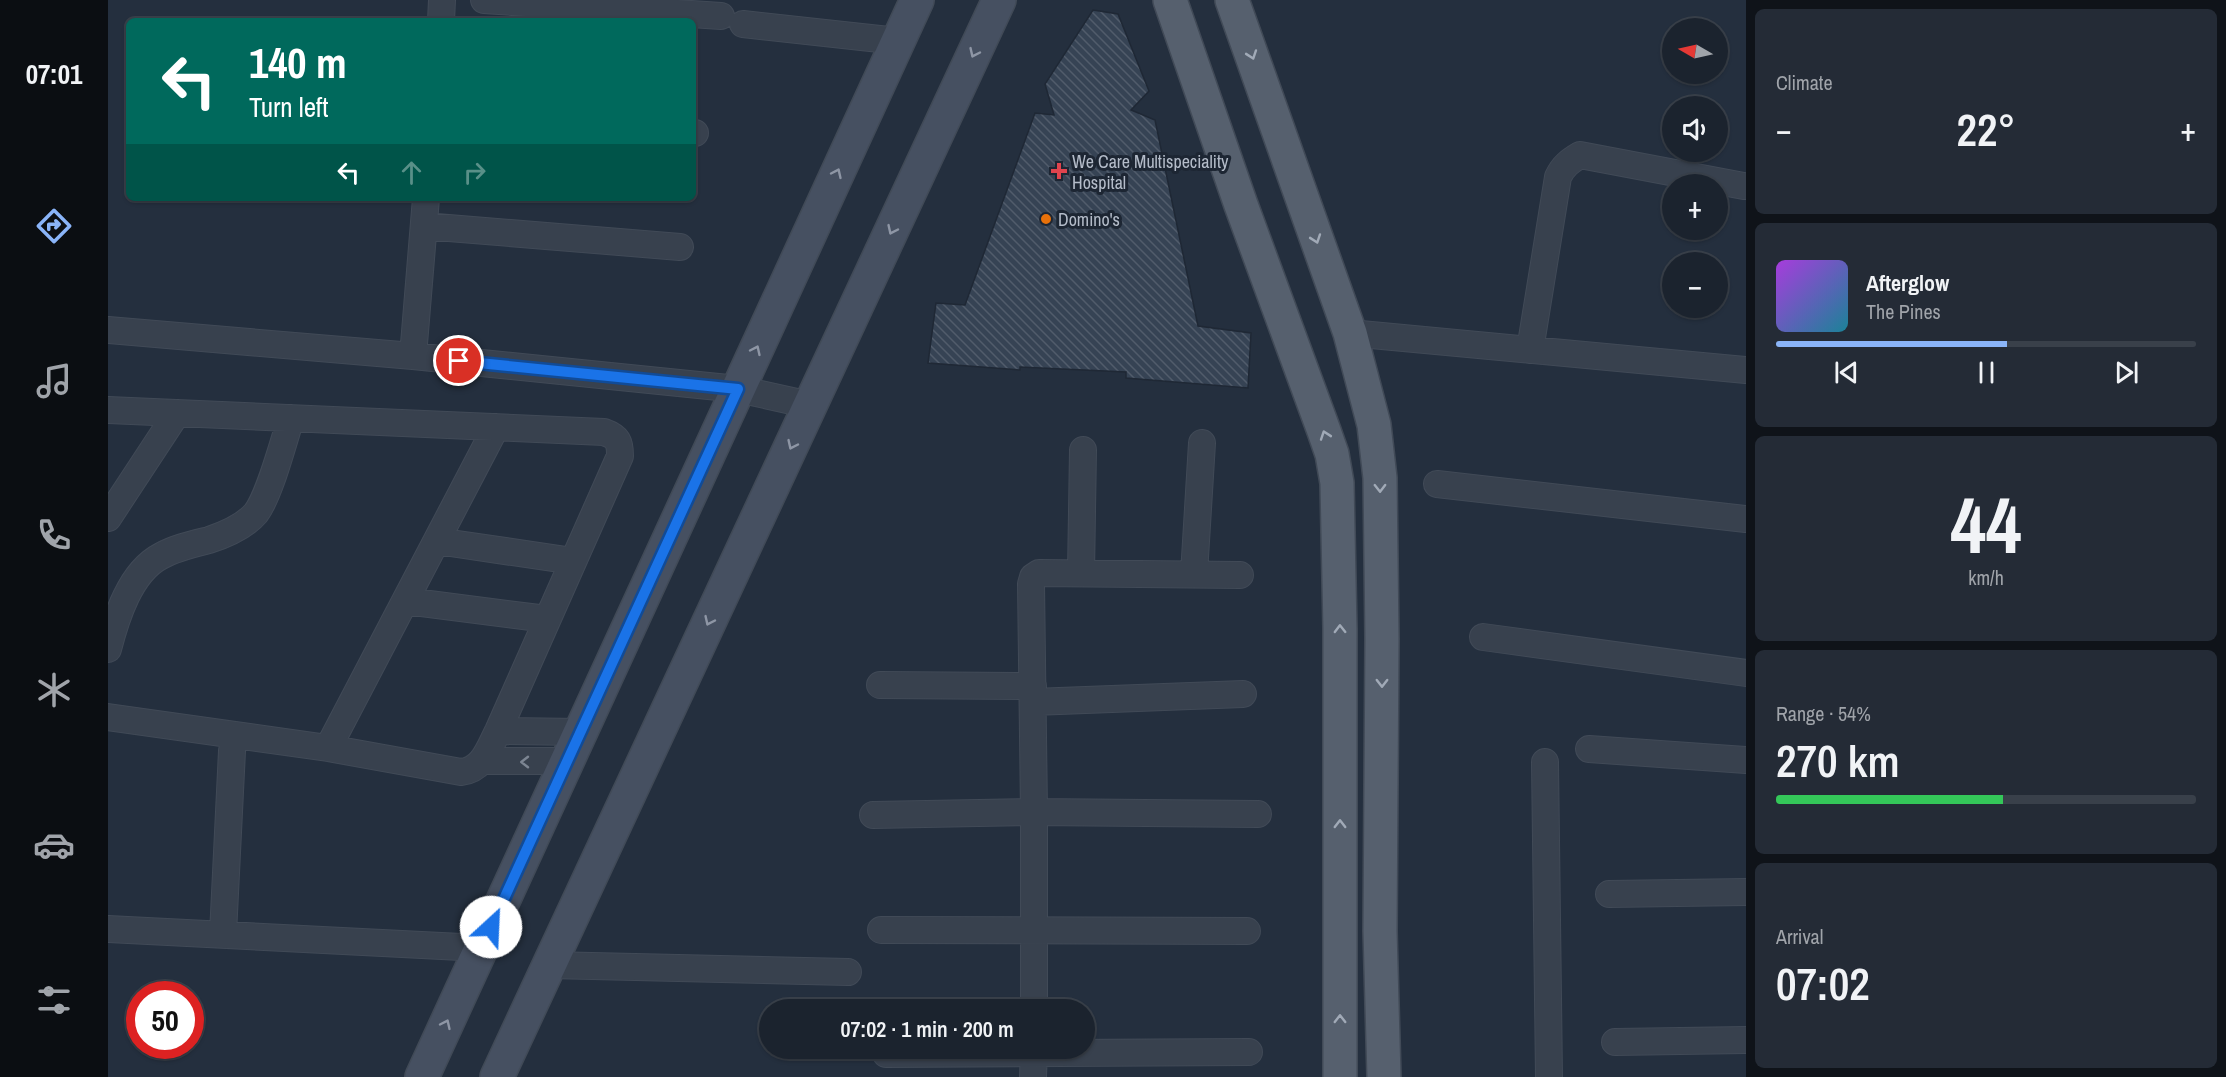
<!DOCTYPE html>
<html lang="en">
<head>
<meta charset="utf-8">
<style>
	body { margin:0; font-family:"Archivo Narrow",sans-serif; background:#242b36; color:#f1f3f6; height:100vh; display:flex; flex-direction:column; font-size:22px; white-space:nowrap }
	* { box-sizing:border-box; margin:0 }
	p { font-size:20px; color:#a0a4aa }
	.icon { flex:none; width:33px; height:33px; fill:none; stroke:currentColor; stroke-width:2; stroke-linecap:round; stroke-linejoin:round }
	.map { position:relative; flex:1; overflow:hidden }
	.sheet { display:flex; flex-direction:column; gap:9px; padding:9px; background:#0f1319; width:480px }
	.sheet>* { flex:none }
	.guide { position:absolute; left:18px; top:18px; width:570px; height:183px; border-radius:9px; box-shadow:0 2px 4px #0004,0 0 0 2px #39404a; background:#00695c; color:#fff; overflow:hidden }
	.needle { width:39px; rotate:279deg }
	.buttons { position:absolute; left:1554px; top:18px; display:grid; gap:12px }
	.buttons a { display:grid; place-items:center; width:66px; height:66px; border-radius:50%; background:#1b232e; box-shadow:0 2px 4px #0004,0 0 0 2px #39404a; font-size:30px }
	.speed { position:absolute; left:18px; top:981px; display:flex; gap:12px; font-size:30px; font-weight:700; text-align:center }
	.speed>* { display:grid; place-content:center; width:78px; height:78px; border-radius:50%; background:#1b232e; box-shadow:0 2px 4px #0004,0 0 0 2px #39404a; line-height:1 }
	.speed .limit { border:9px solid #d22; background:#fff; color:#111 }
	.pin { position:absolute; display:grid; place-items:center; width:51px; height:51px; color:#fff; margin:-26px; border:3px solid #fff; border-radius:50%; box-shadow:0 2px 6px #0007 }
	.me { position:absolute; width:66px; margin:-33px; rotate:25deg; stroke-linejoin:round; filter:drop-shadow(0 0 4px #0008) }
	.turn { display:flex; align-items:center; gap:21px; height:126px; padding:0 24px; font-size:27px }
	.turn .icon { width:78px; height:78px; stroke-width:2.5 }
	.turn b { display:block; font-size:42px; line-height:51px }
	.lanes { display:flex; align-items:center; height:57px; padding:0 24px; background:#0003; justify-content:center; gap:30px; direction:ltr }
	.lanes .off { opacity:.35 }
	.big { font-size:45px; font-weight:600; line-height:1.1 }
	.sheet .card { flex:1; display:flex; flex-direction:column; justify-content:center; gap:9px; min-width:0; padding:0 21px; border-radius:9px; background:#242b36 }
	.sheet .dial { align-items:center; gap:0 }
	.dial b { font-size:78px; line-height:1 }
	.song { display:flex; align-items:center; gap:18px }
	.cover { width:72px; height:72px; border-radius:9px; background:linear-gradient(135deg,hsl(280 70% 55%),hsl(190 70% 35%)) }
	.played { height:6px; border-radius:3px; background:linear-gradient(90deg,#8ab4f8 55%,#39404a 55%) }
	.keys { display:flex; justify-content:space-around; direction:ltr }
	.heat { display:flex; justify-content:space-between; align-items:center; font-size:33px; direction:ltr }
	.charge { height:9px; border-radius:4px; background:linear-gradient(90deg,#34c759 54%,#39404a 0) }
	.trip { position:absolute; left:651px; top:999px; width:336px; height:60px; border-radius:30px; background:#1b232e; box-shadow:0 2px 4px #0004,0 0 0 2px #39404a; font-weight:600; line-height:60px; text-align:center }
	main { display:flex; flex:1; min-height:0 }
	.tabs { display:flex; flex-direction:column; width:108px; justify-content:space-around; align-items:center; background:#0b0e12; color:#a0a4aa }
	.tabs .icon { width:42px; height:42px }
	.tabs .active { color:#8ab4f8 }
	.tabs b { font-size:27px; color:#f1f3f6 }
	.map>svg:first-child { display:block }
</style>
</head>
<body>
<main>
<nav class="tabs">
<b>07:01</b>
<svg class="icon active" aria-label="directions" viewBox="0 0 24 24"><path d="M12 3l9 9-9 9-9-9zM9 14v-3h6M13 9l2 2-2 2"/></svg>
<svg class="icon" aria-label="music" viewBox="0 0 24 24"><path d="M9 18V5l10-2v13"/><circle cx="6" cy="18" r="3"/><circle cx="16" cy="16" r="3"/></svg>
<svg class="icon" aria-label="phone" viewBox="0 0 24 24"><path d="M5 4h4l2 5-3 2q2 4 5 5l2-3 5 2v4C11 20 4 13 5 4z"/></svg>
<svg class="icon" aria-label="climate" viewBox="0 0 24 24"><path d="M12 3v18M4 7l16 10M4 17L20 7"/></svg>
<svg class="icon" aria-label="car" viewBox="0 0 24 24"><path d="M5 17H2v-5l4-1 3-4h7l3 4 3 1v5h-3M9 17h6M6 11h13"/><circle cx="7" cy="17" r="2"/><circle cx="17" cy="17" r="2"/></svg>
<svg class="icon" aria-label="filters" viewBox="0 0 24 24"><path d="M4 7h16M4 17h16"/><circle cx="9" cy="7" r="2"/><circle cx="15" cy="17" r="2"/></svg>
</nav>
<div class="map">
<svg width="1638" height="1077" viewBox="0 0 1638 1077">
	<defs>
		<pattern id="building-back-hatch" width="6" height="6" patternUnits="userSpaceOnUse" patternTransform="scale(1.5)"><rect width="6" height="6" fill="#364354"/><path d="M-1 5l2 2M0 0l6 6M5-1l2 2" fill="none" stroke="#515c6b"/></pattern>
	</defs>
	<rect width="100%" height="100%" fill="#242f3e"/>
	<path fill="url(#building-back-hatch)" stroke="#1f2835" stroke-width="1.5" d="M985,10L1010,14L1041,91L1023,110L1047,120L1090,326L1143,333L1140,388L1018,378V372L912,367V370L820,363L828,303L857,305L927,113L946,115L937,84Z"/>
	<g fill="none" stroke-linecap="round" stroke-linejoin="round">
		<g stroke="#414a57" stroke-width="28">
			<path id="minor" d="M376,0L613,16
				M333,21L334,0
				M635,24L790,41
				M585,133H587
				M316,226L572,247
				M0,330L305,356L630,389L702,405
				M1242,333L1638,370
				M1422,350L1450,177C1455,166 1462,161 1472,155L1636,186
				M305,356L318,198
				M0,410L496,432C510,437 512,442 512,456L390,731C381,748 375,770 353,772L220,748L0,717
				M1329,484L1638,519
				M0,518L69,413
				M329,541L465,561
				M973,573L975,450
				M1086,574L1094,443
				M298,601L439,619
				M1375,637L1638,673
				M0,649C8,618 22,572 53,556C67,548 85,544 101,540C116,535 137,526 148,513C162,494 175,443 183,418
				M772,685L925,686
				M925,702L1135,694
				M390,731L472,732
				M220,748L388,427
				M1481,749L1638,760
				M374,761H459
				M1437,762L1441,1077
				M765,815L926,812L1150,814
				M1501,894L1638,892
				M0,929L373,948
				M773,930L1139,931
				M115,934L124,751
				M441,965L740,972
				M926,1010V812L923,584L925,577L931,573L1132,575
				M1507,1042L1638,1040
				M778,1054L1141,1052
				M925,1077L926,1048"/>
		</g>
		<g stroke="#414a57" stroke-width="36">
			<path id="secondary" d="M314,1077L809,0
				M389,1077L891,0"/>
		</g>
		<g stroke="#414a57" stroke-width="36">
			<path id="primary" d="M1062,0L1133,205L1216,431L1224,454L1229,483L1232,629V1077
				M1124,0L1242,333L1266,425L1272,478L1274,639L1272,931L1276,1077"/>
		</g>
		<use href="#minor" stroke="#38414e" stroke-width="26"/>
		<use href="#secondary" stroke="#465061" stroke-width="33"/>
		<use href="#primary" stroke="#56606e" stroke-width="33"/>
	</g>
	<defs><path id="oneway-chevron" d="M-2-3.5L2.5 0L-2 3.5" fill="none" stroke-width="1.6" stroke-linecap="round" stroke-linejoin="round" transform="scale(1.5)"/></defs>
	<g stroke="#8e96a5">
		<use href="#oneway-chevron" transform="translate(866 53) rotate(115)"/>
		<use href="#oneway-chevron" transform="translate(729 173) rotate(-65)"/>
		<use href="#oneway-chevron" transform="translate(784 230) rotate(115)"/>
		<use href="#oneway-chevron" transform="translate(648 350) rotate(-65)"/>
		<use href="#oneway-chevron" transform="translate(684 445) rotate(115)"/>
		<use href="#oneway-chevron" transform="translate(601 621) rotate(115)"/>
		<use href="#oneway-chevron" transform="translate(338 1024) rotate(-65)"/>
	</g>
	<g stroke="#a1aab7">
		<use href="#oneway-chevron" transform="translate(1144 55) rotate(71)"/>
		<use href="#oneway-chevron" transform="translate(1208 239) rotate(71)"/>
		<use href="#oneway-chevron" transform="translate(1217 435) rotate(-109)"/>
		<use href="#oneway-chevron" transform="translate(1272 488) rotate(89)"/>
		<use href="#oneway-chevron" transform="translate(1232 629) rotate(-91)"/>
		<use href="#oneway-chevron" transform="translate(1274 683) rotate(90)"/>
		<use href="#oneway-chevron" transform="translate(1232 824) rotate(-90)"/>
		<use href="#oneway-chevron" transform="translate(1232 1019) rotate(-90)"/>
	</g>
	<use stroke="#7c8592" href="#oneway-chevron" transform="translate(417 762) rotate(180)"/>
	<g fill="none" stroke-linecap="round" stroke-linejoin="round">
		<g stroke="#114b97" stroke-width="15">
			<path id="route" d="M351,361L630,389L383,927"/>
		</g>
		<use href="#route" stroke="#1a73e8" stroke-width="10"/>
	</g>
	<path fill="#e0444e" stroke="#1d2633" stroke-width="2" d="M948 162h6v6h6v6h-6v6h-6v-6h-6v-6h6z"/>
	<circle fill="#e8710a" stroke="#1d2633" stroke-width="2" cx="938" cy="219" r="6"/>
	<g text-anchor="middle" dominant-baseline="central" stroke-width="6" stroke-linejoin="round" paint-order="stroke">
		<g font-size="18" fill="#b4bcc9" stroke="#1d2633" text-anchor="start">
			<text x="964" y="161">We Care Multispeciality<tspan x="964" dy="21">Hospital</tspan></text>
			<text x="950" y="219">Domino's</text>
		</g>
	</g>
</svg>
<div class="buttons">
<a><svg class="needle" viewBox="-14 -14 28 28"><path d="M0-13l5 13h-10z" fill="#e53935"/><path d="M0 13l5-13h-10z" fill="#a0a4aa"/></svg></a>
<a><svg class="icon" aria-label="sound" viewBox="0 0 24 24"><path d="M4 9h4l5-4v14l-5-4H4zM17 9q2 3 0 6"/></svg></a>
<a>+</a>
<a>−</a>
</div>
<div class="speed"><div class="limit">50</div></div>
<div class="pin" style="left:351px;top:361px;background:#d93025"><svg class="icon" aria-label="arrive" viewBox="0 0 24 24"><path d="M6 21V4h12l-3 4 3 4H6"/></svg></div>
<svg class="me" style="left:383px;top:927px" viewBox="-20 -20 40 40"><circle r="19" fill="#fff"/><path d="M0-13L10 11 0 6-10 11z" fill="#1a73e8"/></svg>
<div class="trip">07:02 · 1 min · 200 m</div>
<div class="guide">
<div class="turn"><svg class="icon" aria-label="left" viewBox="0 0 24 24"><path d="M17 20v-9H6M10 6l-5 5 5 5"/></svg><div><b>140 m</b>Turn left</div></div>
<div class="lanes"><svg class="icon" aria-label="left" viewBox="0 0 24 24"><path d="M17 20v-9H6M10 6l-5 5 5 5"/></svg><svg class="icon off" aria-label="ahead" viewBox="0 0 24 24"><path d="M12 20V5M6 11l6-6 6 6"/></svg><svg class="icon off" aria-label="right" viewBox="0 0 24 24"><path d="M7 20v-9h11M14 6l5 5-5 5"/></svg></div>
</div>
</div>
<section class="sheet">
<div class="card"><p>Climate</p>
<div class="heat"><a>−</a><b class="big">22°</b><a>+</a></div>
</div>
<div class="card">
<div class="song"><i class="cover"></i><div><b>Afterglow</b><p>The Pines</p></div></div>
<div class="played"></div>
<div class="keys"><svg class="icon" aria-label="previous" viewBox="0 0 24 24"><path d="M18 5L8 12l10 7zM5 5v14"/></svg><svg class="icon" aria-label="pause" viewBox="0 0 24 24"><path d="M8 5v14M16 5v14"/></svg><svg class="icon" aria-label="next" viewBox="0 0 24 24"><path d="M6 5l10 7-10 7zM19 5v14"/></svg></div>
</div>
<div class="card dial"><b>44</b><p>km/h</p></div>
<div class="card"><p>Range · 54%</p><b class="big">270 km</b><div class="charge"></div></div>
<div class="card"><p>Arrival</p><b class="big">07:02</b></div>
</section>
</main>
</body>
</html>
